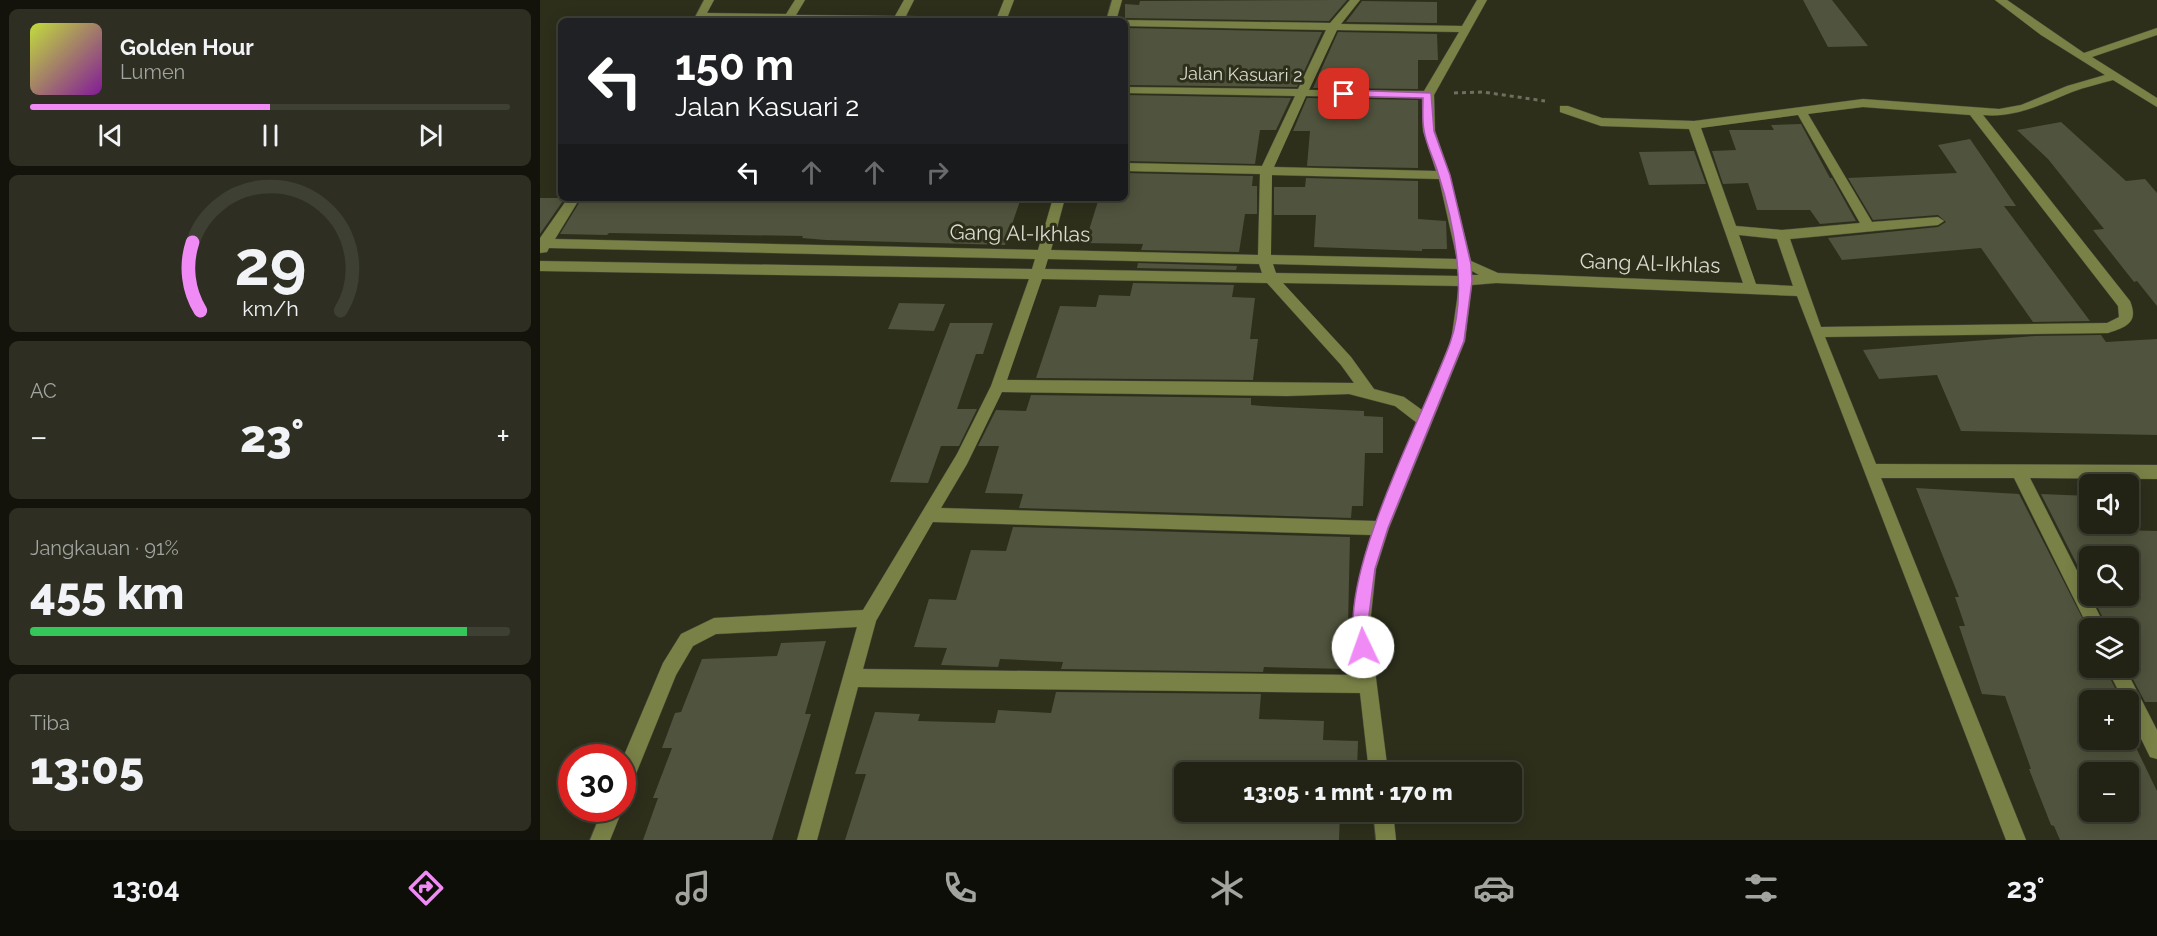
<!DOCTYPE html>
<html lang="id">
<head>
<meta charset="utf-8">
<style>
	body { margin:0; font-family:Raleway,sans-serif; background:#2e2f22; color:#f1f3f6; height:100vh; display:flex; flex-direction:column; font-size:22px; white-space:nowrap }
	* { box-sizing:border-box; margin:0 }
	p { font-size:20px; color:#a2a4a0 }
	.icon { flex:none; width:33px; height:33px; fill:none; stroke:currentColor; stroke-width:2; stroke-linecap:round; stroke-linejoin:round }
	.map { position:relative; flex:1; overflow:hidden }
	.panel { display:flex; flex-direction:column; gap:9px; padding:9px; background:#13130b; width:540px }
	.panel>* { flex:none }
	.top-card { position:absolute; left:18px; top:18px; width:570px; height:183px; border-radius:9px; box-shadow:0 3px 15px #0003,0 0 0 2px #3f4034; background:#202124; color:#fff; overflow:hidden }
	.buttons { position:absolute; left:1539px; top:474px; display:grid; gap:12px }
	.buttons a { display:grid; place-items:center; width:60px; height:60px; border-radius:9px; background:#222314; box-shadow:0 3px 15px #0003,0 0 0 2px #3f4034; font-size:30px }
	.speed { position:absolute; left:18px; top:744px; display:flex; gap:12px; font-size:30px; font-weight:700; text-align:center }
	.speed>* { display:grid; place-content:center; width:78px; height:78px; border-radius:50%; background:#222314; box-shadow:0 3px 15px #0003,0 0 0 2px #3f4034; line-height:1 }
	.speed .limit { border:9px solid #d22; background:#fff; color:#111 }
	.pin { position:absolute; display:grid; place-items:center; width:51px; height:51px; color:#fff; margin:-26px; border-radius:12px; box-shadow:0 3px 9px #0006 }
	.me { position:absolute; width:66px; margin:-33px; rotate:357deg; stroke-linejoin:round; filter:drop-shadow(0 0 4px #0008) }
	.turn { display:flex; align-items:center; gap:21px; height:126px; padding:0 18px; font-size:27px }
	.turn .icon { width:78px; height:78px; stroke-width:2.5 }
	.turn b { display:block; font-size:42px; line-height:51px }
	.lanes { display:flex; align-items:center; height:57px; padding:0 18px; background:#0003; justify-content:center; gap:30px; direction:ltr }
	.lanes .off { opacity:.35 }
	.big { font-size:45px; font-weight:800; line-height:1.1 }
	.panel .card { flex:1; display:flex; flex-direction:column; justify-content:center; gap:9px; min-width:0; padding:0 21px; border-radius:9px; background:#2e2f22 }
	.panel .dial { align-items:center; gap:0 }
	.dial svg { height:156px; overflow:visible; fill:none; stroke:#3f4034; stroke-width:7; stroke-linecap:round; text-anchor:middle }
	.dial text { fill:#f1f3f6; stroke:none }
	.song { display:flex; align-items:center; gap:18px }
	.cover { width:72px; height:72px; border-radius:9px; background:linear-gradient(135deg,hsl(70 70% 55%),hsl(290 70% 35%)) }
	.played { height:6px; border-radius:3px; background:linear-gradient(90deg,#f08bf6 50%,#3f4034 50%) }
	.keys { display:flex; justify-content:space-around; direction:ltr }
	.heat { display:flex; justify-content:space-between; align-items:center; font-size:33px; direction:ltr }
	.charge { height:9px; border-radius:4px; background:linear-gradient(90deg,#34c759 91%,#3f4034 0) }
	.trip { position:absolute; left:634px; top:762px; width:348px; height:60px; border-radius:9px; background:#222314; box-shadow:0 3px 15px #0003,0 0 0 2px #3f4034; font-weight:800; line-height:60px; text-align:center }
	.dock { display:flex; height:96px; justify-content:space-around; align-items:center; background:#0e0e08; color:#a2a4a0 }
	.dock .icon { width:42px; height:42px }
	.dock .on { color:#f08bf6 }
	.dock b { font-size:27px; color:#f1f3f6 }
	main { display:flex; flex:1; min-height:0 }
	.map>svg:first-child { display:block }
</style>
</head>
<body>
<main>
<section class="panel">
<div class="card">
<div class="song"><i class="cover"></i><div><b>Golden Hour</b><p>Lumen</p></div></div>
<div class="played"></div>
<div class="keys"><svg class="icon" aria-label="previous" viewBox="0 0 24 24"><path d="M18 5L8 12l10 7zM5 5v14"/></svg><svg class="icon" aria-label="pause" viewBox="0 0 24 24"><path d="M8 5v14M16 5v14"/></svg><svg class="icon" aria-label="next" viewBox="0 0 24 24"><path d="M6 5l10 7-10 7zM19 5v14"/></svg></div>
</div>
<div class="card dial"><svg viewBox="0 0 100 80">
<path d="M14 69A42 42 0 1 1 86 69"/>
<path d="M14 69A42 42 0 0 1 10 34" stroke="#f08bf6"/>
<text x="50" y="56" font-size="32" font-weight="700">29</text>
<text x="50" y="72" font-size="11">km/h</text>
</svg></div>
<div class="card"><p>AC</p>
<div class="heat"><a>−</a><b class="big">23°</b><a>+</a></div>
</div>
<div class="card"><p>Jangkauan · 91%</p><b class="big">455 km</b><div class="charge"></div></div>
<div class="card"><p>Tiba</p><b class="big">13:05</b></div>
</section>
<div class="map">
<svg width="1617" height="840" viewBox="0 0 1617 840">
	<rect width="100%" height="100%" fill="#2d2f1b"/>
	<path fill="#50533d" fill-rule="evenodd" d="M798,0H807L789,21L585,18V4L599,5L600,1Z
		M1263,0H1292L1328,46L1288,47Z
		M822,1L897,2V23L806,22Z
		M585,28L782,32L757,87L585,85Z
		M798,32L897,34L898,60H878V89L773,88Z
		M585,95L751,98L736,130H720L715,164L585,161Z
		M767,98L878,100V168L767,166L770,131H753Z
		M1521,122L1586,181L1605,179L1617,193V306L1597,281L1594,282L1553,230L1564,229L1508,159L1477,130Z
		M1261,124L1290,178H1292L1316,221L1280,224L1270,210H1217L1208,183L1183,184L1172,151L1196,150L1189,130H1234L1231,125Z
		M1430,139L1476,206H1464L1550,321L1493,322L1441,248L1302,260L1288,238L1398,227L1406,222L1398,215L1333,220L1308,178L1417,173L1398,145Z
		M1154,151L1166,184L1109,185L1099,152Z
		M585,173L713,176L712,186H717V214H705L699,252L601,250L603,244L545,243L559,198H585Z
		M766,178L878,181V219L906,221L907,249H882V251L774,247L776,215H734V187H765Z
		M0,198H25L0,234Z
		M42,198H481L465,245L286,240L262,238L263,236L69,233L67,235L20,234Z
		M598,263L697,266L696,270L597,268Z
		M593,283L694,285L692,297L715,298L710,339H718L713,380L496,378L520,306L556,307L559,295L590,296Z
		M359,303L405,304L394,331L348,329Z
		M410,323H453L443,354H436L417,409H437L419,446H401L388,483L350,482Z
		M1561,335L1566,342L1617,339V435L1421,431L1397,375L1339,379L1323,350L1495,336Z
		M491,395L711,398V405L722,406L824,411V416L843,417V453H825L823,506H812L811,518L479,508L483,494L445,493L459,446H438L456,410L486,411Z
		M1376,488L1479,494L1550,633V668H1565L1581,700H1550V740H1588V731L1617,791V840H1520L1514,826L1511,825L1489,769H1491L1465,696L1442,694L1419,626H1425L1415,597H1419ZM1550,772H1588V812H1550Z
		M1501,494L1550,496V524H1574L1577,530L1617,531V702H1605L1587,668L1588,628H1568L1552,596H1588V556H1550V590Z
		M473,527L810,537L807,669L724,667L723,672L521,669L523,662L460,659L458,667L401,665L407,648L374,647L389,599L416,600L431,550L466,551Z
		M286,641L265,714H271L232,840H103L118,798H113L132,748H122L135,713L141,712L162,659L237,656L241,643Z
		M516,692L721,694L719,719L784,721L783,740L818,741L817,772H645V812H800L799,840H305L326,774H315L335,712L380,714L378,721L455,723L458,710L511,713Z"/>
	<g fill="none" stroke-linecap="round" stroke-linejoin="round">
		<g stroke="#494b38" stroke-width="1">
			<path id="minor" d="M164,0H174L167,13L246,14L255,0H265L256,15L355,16L364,0H374L366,16L456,20L464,0H474L466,21L164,19L153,21Z
				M572,0H582L576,21H566Z
				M810,0H820L801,24L922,26L937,0H947L894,95L895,131L910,175L931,261L958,273L1203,283L1149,129L1061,126L1020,112V106H1028L1062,118L1154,121L1323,99L1459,109L1481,105L1527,86L1565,75L1501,35L1455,0H1467L1544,53L1617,28V35L1552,57L1617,98V107L1573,80C1559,84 1545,87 1532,92C1502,104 1476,118 1443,115L1590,301C1599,323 1586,327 1568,333L1285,337L1336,464L1617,465V479L1490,478L1566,628H1550V631L1474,478H1341L1486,840H1466L1257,296L956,283L932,285L925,341L849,528L836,569L831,615L832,647L848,772H829L820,693L318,687L277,840H257L317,627L176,634L153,646L136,675L89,791L82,793V760L123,663L141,634L174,618L323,610L417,454L451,386L489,279L0,271V261L492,269L495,259L9,248L7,252L0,253V238L28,198H40L15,239L498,250L513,198H525L511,250L718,255L720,174L585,171V163L722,166L755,96L585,93V87L758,89L786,30L585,26V21H581L585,20L790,23ZM797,30L919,32L884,91L769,90ZM766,96L882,98L883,131L896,171L734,167ZM1323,107L1430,115L1578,306L1579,317L1567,323L1281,327L1250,239L1398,225L1404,221L1398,217L1332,222L1268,114ZM1258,115L1320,223L1242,230L1196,226L1161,128ZM732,175L899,179L917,259L731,255ZM1199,235L1237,239L1253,286L1216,284ZM508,259L719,264L722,273L505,269ZM733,264L919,269V276L736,273ZM932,271L939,275H932ZM502,279L727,283L801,365L814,383L467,380ZM743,283L919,286L911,341L882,410L864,397L834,389L811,357ZM462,392L747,396L809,394L855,406L877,423L836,521L401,508L427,464ZM393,522L831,535C815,584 811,624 818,675L323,669L336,621Z
				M1567,668H1585L1617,730V759L1610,757L1588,712V700H1583Z
				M63,808H83L70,840H50Z
				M833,812H853L856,840H836Z"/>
		</g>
		<path stroke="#6e705f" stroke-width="3" stroke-dasharray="4 4" stroke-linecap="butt" d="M914,93L943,92L1005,101"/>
		<use href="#minor" fill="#798147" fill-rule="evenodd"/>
	</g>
	<path fill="#f08bf6" stroke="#9c5aa0" stroke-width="1.5" d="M804,90L891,93L894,131L910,175L931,264L932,281L924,341L848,528L835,569L829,615L831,647L829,653L823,655L818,653C790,587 886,411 910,343C928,294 914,222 898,173C894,159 886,145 884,130C882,120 883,109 883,98L800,96V91Z"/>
	<g text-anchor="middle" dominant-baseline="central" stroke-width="6" stroke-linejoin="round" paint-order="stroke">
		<g font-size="18" fill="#dbddd0" stroke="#2d2f1b">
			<text transform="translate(701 74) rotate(1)">Jalan Kasuari 2</text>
		</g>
		<g font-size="21" fill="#dbddd0" stroke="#2d2f1b">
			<text transform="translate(480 233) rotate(1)">Gang Al-Ikhlas</text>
			<text transform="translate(1110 263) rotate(2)">Gang Al-Ikhlas</text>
		</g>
	</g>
</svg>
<div class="buttons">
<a><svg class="icon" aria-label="sound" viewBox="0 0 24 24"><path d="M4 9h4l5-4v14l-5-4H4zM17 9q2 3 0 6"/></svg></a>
<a><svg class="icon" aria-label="search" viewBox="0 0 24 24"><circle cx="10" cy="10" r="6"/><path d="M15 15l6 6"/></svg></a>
<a><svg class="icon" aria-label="layers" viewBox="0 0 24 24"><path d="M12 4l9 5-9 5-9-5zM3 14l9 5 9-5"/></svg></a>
<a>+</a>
<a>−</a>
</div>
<div class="speed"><div class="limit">30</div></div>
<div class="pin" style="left:804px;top:94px;background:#d93025"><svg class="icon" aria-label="arrive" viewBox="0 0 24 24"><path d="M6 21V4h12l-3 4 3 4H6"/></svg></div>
<svg class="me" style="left:823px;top:647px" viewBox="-20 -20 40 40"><circle r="19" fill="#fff"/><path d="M0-13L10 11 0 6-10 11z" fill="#f08bf6"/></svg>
<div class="trip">13:05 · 1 mnt · 170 m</div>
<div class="top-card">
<div class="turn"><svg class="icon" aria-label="left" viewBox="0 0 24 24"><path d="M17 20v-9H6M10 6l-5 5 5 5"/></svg><div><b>150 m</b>Jalan Kasuari 2</div></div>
<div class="lanes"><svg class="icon" aria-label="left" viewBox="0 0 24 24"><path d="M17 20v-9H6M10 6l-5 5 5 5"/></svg><svg class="icon off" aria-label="ahead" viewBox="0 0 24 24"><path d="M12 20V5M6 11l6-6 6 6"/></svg><svg class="icon off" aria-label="ahead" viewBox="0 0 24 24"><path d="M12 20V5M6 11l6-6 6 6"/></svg><svg class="icon off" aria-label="right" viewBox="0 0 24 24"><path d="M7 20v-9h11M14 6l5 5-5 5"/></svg></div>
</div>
</div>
</main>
<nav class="dock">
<b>13:04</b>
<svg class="icon on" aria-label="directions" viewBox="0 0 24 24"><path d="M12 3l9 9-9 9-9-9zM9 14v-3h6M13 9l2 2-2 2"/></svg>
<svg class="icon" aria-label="music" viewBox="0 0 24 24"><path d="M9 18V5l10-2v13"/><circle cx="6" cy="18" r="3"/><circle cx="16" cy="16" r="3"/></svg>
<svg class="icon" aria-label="phone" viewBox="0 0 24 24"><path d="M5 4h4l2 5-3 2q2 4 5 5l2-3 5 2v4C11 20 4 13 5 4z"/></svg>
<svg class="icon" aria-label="climate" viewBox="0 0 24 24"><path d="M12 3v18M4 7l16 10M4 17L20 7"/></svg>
<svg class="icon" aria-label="car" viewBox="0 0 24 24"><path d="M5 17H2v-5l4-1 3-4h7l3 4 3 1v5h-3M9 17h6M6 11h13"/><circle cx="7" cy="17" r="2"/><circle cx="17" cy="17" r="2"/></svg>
<svg class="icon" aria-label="filters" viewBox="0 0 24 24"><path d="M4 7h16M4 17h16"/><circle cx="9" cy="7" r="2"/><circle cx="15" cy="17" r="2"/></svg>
<b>23°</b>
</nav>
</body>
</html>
